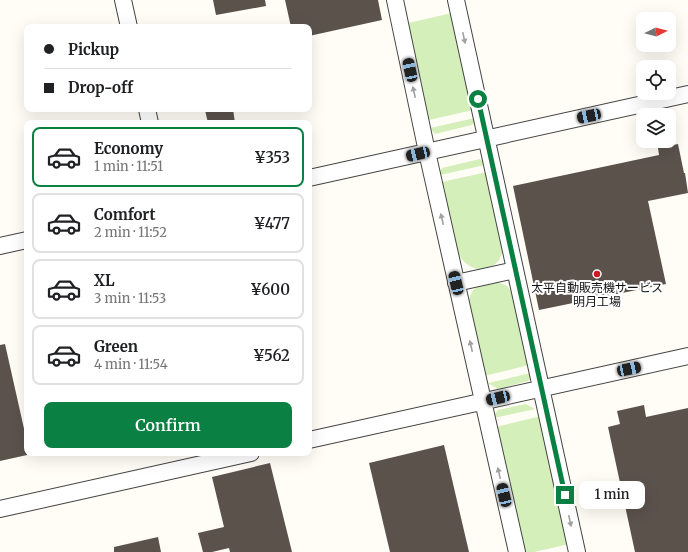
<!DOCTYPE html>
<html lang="en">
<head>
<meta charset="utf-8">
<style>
  :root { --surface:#fff; --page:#f2f2f2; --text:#202124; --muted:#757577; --line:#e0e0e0; --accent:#0b8043 }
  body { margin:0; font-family:Merriweather,"Noto Sans JP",serif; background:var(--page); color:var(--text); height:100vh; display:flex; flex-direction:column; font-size:15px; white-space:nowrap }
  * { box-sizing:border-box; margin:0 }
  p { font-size:13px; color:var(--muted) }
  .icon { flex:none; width:22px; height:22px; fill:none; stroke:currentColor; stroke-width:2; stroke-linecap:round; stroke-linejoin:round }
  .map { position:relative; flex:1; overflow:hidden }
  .sheet { position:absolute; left:24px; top:120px; width:288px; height:336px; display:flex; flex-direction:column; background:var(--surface); border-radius:8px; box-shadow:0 4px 16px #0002 }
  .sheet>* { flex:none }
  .guide { position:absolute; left:24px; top:24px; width:288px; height:88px; border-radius:8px; box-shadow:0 4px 16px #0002; display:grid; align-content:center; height:88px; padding:0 20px; background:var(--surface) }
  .needle { width:26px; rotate:84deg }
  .fabs { position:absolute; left:636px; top:12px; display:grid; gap:8px }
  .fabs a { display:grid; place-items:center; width:40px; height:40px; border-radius:8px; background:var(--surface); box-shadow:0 4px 16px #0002; font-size:20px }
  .end { position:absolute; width:18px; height:18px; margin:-9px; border:5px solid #0b8043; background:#fff; box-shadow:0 0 0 2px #fff }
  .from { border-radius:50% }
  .bubble { position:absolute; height:28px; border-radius:8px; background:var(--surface); box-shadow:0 4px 16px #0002; font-size:13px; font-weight:600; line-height:28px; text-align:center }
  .car { position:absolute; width:12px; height:24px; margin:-12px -6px; border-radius:5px; box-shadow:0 0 3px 1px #0007; background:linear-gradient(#222 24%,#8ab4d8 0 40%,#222 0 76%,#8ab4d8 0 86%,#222 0) }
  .guide b { display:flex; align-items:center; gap:14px; height:38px; font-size:15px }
  .guide b+b { border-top:1px solid var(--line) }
  .guide i { width:10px; height:10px; background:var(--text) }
  ul { padding:7px 0 0; list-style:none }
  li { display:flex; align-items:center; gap:12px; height:60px; margin:0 8px 6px; padding:0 12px; border:2px solid var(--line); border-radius:8px }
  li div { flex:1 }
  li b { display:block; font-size:15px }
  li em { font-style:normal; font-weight:600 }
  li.current { border-color:var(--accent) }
  li>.icon { width:36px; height:36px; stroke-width:1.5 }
  .action { display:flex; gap:8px; margin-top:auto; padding:8px 20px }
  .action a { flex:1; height:46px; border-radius:8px; background:var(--accent); color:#fff; font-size:16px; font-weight:600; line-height:46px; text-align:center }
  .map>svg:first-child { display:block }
  .green { fill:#d4efb9 }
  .building { fill:#5b524c }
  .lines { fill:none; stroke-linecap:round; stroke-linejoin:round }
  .minor-casing { stroke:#444; stroke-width:18 }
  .minor { stroke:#fff; stroke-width:16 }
  .oneway { fill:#a0a0a0 }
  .route { stroke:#0b8043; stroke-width:5 }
  .poi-dot { fill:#d01a20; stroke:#fff; stroke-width:1.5 }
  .labels { text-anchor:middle; stroke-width:4; stroke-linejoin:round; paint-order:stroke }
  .poi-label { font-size:12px; fill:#111; stroke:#fff }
</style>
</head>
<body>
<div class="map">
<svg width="688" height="552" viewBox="0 0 688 552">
  <rect width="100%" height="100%" fill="#fffdf5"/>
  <!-- green -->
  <path class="green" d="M452,13L473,110L429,120L408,23Z
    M475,118L474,123L472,125L435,134L430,128Z
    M480,159L485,162V165L440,175V171L442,168Z
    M487,172L503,249C499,274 471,276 459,255L442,182Z
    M495,281L507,286L513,294L529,365L484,376L468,304C472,286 478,284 495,281Z
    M531,373L530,379L528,381L498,389L488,383Z
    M526,404L535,409L494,418V415L498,410Z
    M541,416L570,544L534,552H525L496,427Z"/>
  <!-- building -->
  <path class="building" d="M213,0H265L266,6L216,15Z
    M285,0H378L382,20L309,36V27H291Z
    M213,109H233L235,123H208L205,110Z
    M678,144L684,173H685L688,193L648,201L666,284L539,310L513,186L659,155L658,148Z
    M5,344L27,442V455L0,461V345Z
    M644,405L646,417L688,408V552H635L608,427L620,424L617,411Z
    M444,445L469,552H390L369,463Z
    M270,463L292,552H230L229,548L212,552H203L198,533L224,527L212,477Z
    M158,537L161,552H114V547Z"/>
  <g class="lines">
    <!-- minor casing -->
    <g class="minor-casing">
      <path id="minor" d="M123,0L129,27
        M395,0L427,152L517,552
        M456,0L577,552
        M147,109L150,123
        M309,178L688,94
        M0,246L27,240
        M456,283L515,270
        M309,440L688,356
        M0,509L251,453"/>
    </g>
    <!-- minor -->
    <use href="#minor" class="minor"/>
  </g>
  <!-- one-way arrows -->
  <defs><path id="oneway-solid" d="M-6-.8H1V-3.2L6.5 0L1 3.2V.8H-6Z"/></defs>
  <g class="oneway">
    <use href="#oneway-solid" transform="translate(464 38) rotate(78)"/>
    <use href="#oneway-solid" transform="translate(414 92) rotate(-102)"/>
    <use href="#oneway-solid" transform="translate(442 219) rotate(-103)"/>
    <use href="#oneway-solid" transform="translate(471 346) rotate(-103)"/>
    <use href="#oneway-solid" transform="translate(499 473) rotate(-103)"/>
    <use href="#oneway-solid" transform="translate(570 521) rotate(78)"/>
  </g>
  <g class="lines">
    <!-- route -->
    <path class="route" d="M478,99L565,495"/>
  </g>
  <!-- markers -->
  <circle class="poi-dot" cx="597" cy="274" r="4"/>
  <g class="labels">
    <!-- poi labels -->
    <g class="poi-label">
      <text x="597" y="292">太平自動販売機サービス<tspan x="597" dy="14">明月工場</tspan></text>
    </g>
  </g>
</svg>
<div class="fabs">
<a><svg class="needle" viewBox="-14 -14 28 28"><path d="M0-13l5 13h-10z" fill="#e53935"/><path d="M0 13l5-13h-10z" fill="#757577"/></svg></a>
<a><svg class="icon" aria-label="locate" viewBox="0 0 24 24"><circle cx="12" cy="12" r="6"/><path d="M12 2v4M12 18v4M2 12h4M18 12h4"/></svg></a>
<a><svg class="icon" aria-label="layers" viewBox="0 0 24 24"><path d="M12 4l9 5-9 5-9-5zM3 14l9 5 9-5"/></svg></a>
</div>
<i class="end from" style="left:478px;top:99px"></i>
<i class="end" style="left:565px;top:495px"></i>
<div class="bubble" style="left:579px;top:481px;width:66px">1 min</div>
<i class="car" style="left:410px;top:70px;rotate:348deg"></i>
<i class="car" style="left:589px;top:116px;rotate:258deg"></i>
<i class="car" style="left:418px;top:154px;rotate:257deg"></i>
<i class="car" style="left:456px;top:283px;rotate:347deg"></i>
<i class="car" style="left:629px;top:369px;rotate:78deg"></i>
<i class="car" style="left:498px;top:398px;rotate:257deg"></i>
<i class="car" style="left:504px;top:495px;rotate:347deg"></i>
<div class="guide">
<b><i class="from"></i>Pickup</b>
<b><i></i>Drop-off</b>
</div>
<section class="sheet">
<ul>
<li class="current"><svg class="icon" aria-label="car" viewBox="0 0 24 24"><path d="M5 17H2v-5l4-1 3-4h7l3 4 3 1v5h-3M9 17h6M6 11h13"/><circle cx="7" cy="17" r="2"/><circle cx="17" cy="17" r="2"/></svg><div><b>Economy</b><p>1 min · 11:51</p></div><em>¥353</em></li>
<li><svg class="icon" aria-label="car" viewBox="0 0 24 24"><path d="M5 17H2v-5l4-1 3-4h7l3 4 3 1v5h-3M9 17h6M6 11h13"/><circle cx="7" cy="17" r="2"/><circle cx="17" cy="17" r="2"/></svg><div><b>Comfort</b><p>2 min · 11:52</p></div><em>¥477</em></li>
<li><svg class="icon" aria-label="car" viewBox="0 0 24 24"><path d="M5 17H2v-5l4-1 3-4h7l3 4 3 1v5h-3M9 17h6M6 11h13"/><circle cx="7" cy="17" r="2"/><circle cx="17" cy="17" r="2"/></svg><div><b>XL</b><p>3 min · 11:53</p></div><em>¥600</em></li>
<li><svg class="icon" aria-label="car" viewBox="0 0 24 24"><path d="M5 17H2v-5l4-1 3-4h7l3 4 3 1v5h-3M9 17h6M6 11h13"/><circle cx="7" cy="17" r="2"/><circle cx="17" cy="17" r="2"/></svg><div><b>Green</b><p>4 min · 11:54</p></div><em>¥562</em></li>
</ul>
<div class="action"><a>Confirm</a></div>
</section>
</div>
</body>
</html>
